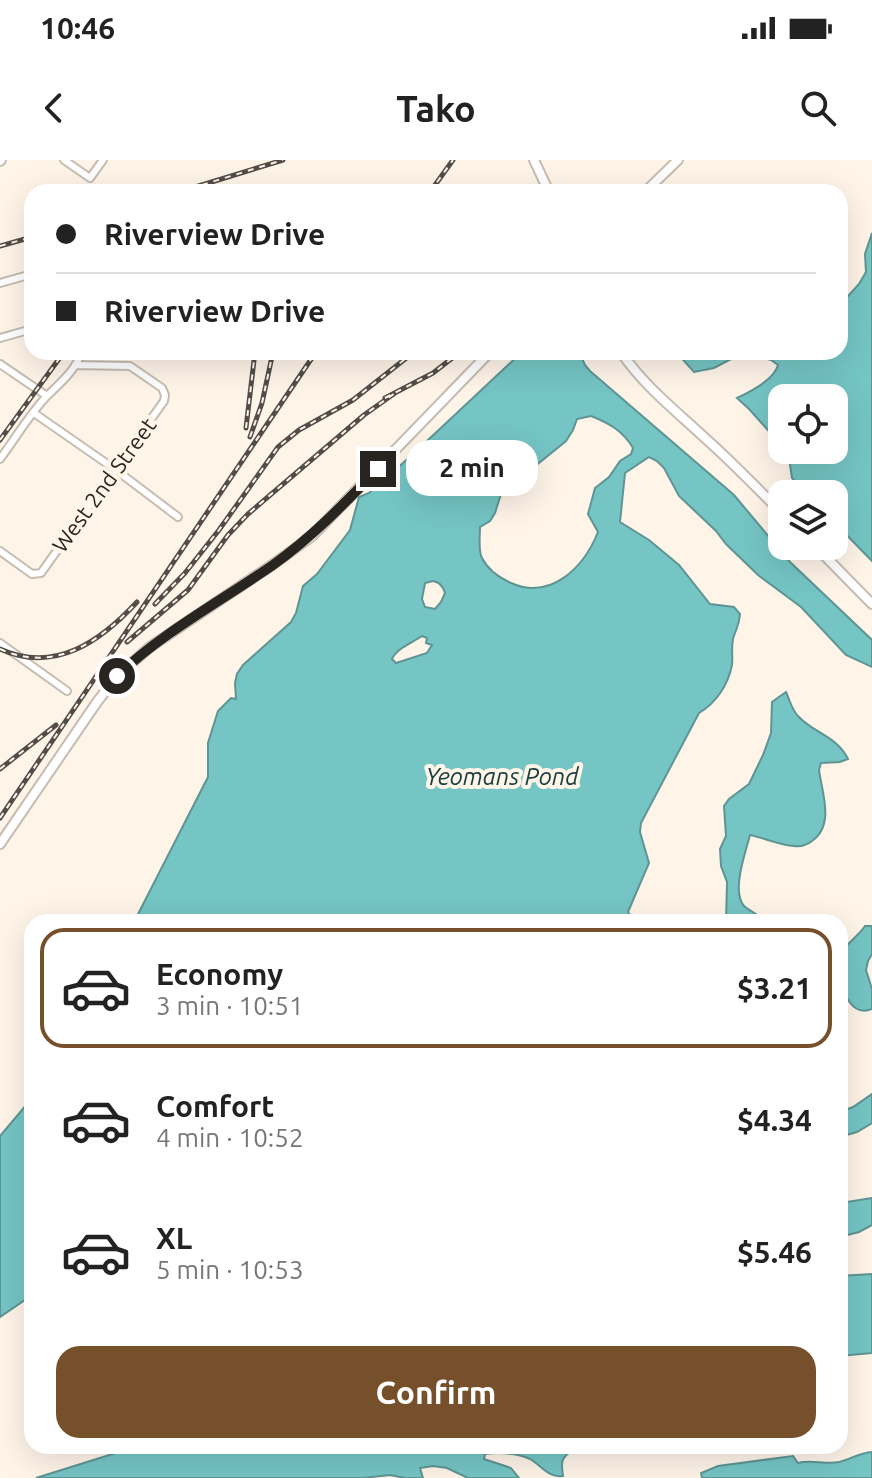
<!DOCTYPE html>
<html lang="en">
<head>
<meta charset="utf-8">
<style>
  :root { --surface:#fff; --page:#f6f6f6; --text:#222; --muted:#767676; --line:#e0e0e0; --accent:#75502b }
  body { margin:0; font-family:Ubuntu,sans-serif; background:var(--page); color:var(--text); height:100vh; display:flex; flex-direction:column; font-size:30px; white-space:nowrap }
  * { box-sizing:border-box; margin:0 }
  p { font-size:26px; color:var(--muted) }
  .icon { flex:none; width:44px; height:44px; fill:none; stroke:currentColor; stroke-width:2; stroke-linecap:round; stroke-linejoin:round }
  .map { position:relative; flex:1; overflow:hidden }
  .details { position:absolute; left:24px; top:754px; width:824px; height:540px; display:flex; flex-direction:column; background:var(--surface); border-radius:24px; box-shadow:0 8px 32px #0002 }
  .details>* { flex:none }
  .banner { position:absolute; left:24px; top:24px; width:824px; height:176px; border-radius:24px; box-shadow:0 8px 32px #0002; display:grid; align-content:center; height:176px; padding:0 32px; background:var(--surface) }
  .tools { position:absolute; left:768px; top:224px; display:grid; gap:16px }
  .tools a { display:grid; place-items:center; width:80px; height:80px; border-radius:16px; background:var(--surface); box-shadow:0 8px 32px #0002; font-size:40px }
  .end { position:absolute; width:36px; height:36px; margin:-18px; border:10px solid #282420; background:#fff; box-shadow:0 0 0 4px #fff }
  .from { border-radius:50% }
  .bubble { position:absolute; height:56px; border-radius:24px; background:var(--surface); box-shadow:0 8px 32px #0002; font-size:26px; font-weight:600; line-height:56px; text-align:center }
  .banner b { display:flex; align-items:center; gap:28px; height:76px; font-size:30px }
  .banner b+b { border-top:2px solid var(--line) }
  .banner i { width:20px; height:20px; background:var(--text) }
  ul { padding:14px 0 0; list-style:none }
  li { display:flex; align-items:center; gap:24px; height:120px; margin:0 16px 12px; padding:0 16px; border:4px solid transparent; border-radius:24px }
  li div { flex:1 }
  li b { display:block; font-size:30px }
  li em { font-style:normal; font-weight:600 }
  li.current { border-color:var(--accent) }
  li>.icon { width:72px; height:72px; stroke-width:1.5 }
  .cta { display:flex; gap:16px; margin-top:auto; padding:16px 32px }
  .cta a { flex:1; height:92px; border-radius:24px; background:var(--accent); color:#fff; font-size:32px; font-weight:600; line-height:92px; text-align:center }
  .status { display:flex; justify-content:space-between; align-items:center; height:56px; padding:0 40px; background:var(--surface); direction:ltr }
  .status svg { height:22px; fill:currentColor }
  header { display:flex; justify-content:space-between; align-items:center; height:104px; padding:0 32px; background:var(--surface); font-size:36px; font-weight:600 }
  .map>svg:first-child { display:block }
  .water { fill:#75c5c5; stroke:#5e9594; stroke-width:2; fill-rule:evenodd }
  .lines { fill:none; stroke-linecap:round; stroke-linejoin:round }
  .minor-casing { stroke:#c6bcb1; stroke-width:10 }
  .tertiary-casing { stroke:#c6bcb1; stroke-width:12 }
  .minor { stroke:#fff; stroke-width:6 }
  .tertiary { stroke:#fff; stroke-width:8 }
  .rail-casing { stroke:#524d48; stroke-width:5 }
  .rail { stroke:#fef4e8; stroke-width:2; stroke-dasharray:6; stroke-linecap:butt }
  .route { stroke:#282420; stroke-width:10 }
  .labels { text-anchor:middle; stroke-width:8; stroke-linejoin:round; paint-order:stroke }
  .street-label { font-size:22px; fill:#282420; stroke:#fef4e8 }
  .water-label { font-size:24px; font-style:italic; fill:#194040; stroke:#fef4e8 }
</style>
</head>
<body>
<div class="status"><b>10:46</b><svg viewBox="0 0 49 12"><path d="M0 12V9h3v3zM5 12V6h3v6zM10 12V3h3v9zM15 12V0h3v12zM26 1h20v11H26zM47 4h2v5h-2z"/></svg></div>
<header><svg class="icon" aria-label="back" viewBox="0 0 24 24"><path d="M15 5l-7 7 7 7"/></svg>Tako<svg class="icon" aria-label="search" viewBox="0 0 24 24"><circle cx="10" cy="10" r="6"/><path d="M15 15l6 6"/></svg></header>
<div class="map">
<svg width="872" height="1318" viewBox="0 0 872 1318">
  <rect width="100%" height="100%" fill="#fef4e8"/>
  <!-- water -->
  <path class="water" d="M872,73V401L834,362V334H807L792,318L789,298L785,290H834V238H782V286L749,249L737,238C750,232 774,220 778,205L771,200L764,198H733L714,208L694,212L676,192H840V145L859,124L866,112L865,94Z
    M522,192H579L585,205L590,211L734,335L790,402L872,480V507L846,495L801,447L758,415L726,384L716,371L679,336L664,308L657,301L649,297L625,313L620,362L649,380L679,405L710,444L734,447L740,454C739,467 736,468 733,479C731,488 733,497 732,505C728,525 716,543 699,553L641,663L640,672L649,703L628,752L635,762H134L208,617V583L218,551L231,538L236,539L235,523L237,514L243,505L291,462L296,453L303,426L317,414L350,370L359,337L369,333L412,295ZM591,256C609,263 623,271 633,288L631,294L620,301L609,317L595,328L588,354L598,372C584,407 551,441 511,423C500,418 488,410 482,398C478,391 480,376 480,367L490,361L495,353L501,334L566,281L573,270L577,259ZM433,421C440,422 443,426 445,433L441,442L435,449L425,447L422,439L425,423ZM422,476L427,478L426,483L432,485L427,493L396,503L392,499C397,488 412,483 422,476Z
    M786,532C790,541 792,550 798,556C813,573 837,576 848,599L840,602L821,603L819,610C822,633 835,665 812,681C807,685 801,687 794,686C780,685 764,678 750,675C746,691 731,731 744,746C748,750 758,754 765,762H726L727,722L721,706L720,689L726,676L724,646L729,639L749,624L763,595L771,573L772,542Z
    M865,766H872V794L868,801L866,810L872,829V849C847,860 836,816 840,797C843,785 858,777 865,766Z
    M872,934V963L857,972L840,977V952L853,947Z
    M32,938V1140L28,1138L0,1157V976Z
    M872,1038V1065L859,1072L840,1077V1043Z
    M872,1114V1193L840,1196V1116Z
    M138,1286H577C563,1298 560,1297 563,1316C548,1318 542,1306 530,1299C517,1293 499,1292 485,1294L484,1299L511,1308L519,1318H468L447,1308L433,1306L420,1308L423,1318H405L390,1315L363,1318H36Z
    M872,1292V1318H702L701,1313L718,1306L793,1296L798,1303C811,1299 826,1305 839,1302C850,1299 860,1293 872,1292Z"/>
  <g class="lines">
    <!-- minor casing -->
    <g class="minor-casing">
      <path id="minor" d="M64,0L90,18L103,0
        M0,123L32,114
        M0,178L32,169
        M0,204L47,236
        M34,253L116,310L178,357
        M0,299C15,279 29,255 46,237C60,223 75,211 82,192
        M0,391L32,414L41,413L164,241L165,235L162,228L130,206L75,205
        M0,483L67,531"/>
    </g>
    <!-- tertiary casing -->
    <g class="tertiary-casing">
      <path id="tertiary" d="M534,0L549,32
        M0,1L1,0
        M645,32L678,0
        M621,192C643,225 676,251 705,278C732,302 757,328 782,353
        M815,386L872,444
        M0,684L97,542L117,516L150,487L275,403L312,376L490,192"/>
    </g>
    <!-- minor -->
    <use href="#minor" class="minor"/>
    <!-- tertiary -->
    <use href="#tertiary" class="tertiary"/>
    <!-- rail casing -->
    <g class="rail-casing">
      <path id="rail" d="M179,32L283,0
        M430,32L453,0
        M0,86L32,77
        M385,238L433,213L460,192
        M246,268L255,192
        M250,277L262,243L273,192
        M0,280L64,192
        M155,444L185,413L219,370L278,287L299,270L353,240L414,192
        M127,482L188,430L228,375L248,354L364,255L395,233
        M0,489C55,514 101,481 137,442
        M0,609L56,565
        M0,658L316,192"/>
    </g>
    <!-- rail -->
    <use href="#rail" class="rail"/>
  </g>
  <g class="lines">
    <!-- route -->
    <path class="route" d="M117,516C163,472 221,441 273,405C312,377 344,344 378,309"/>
  </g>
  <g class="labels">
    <!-- street labels -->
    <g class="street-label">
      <text transform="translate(104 325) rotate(-54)" y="8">West 2nd Street</text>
    </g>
    <!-- water labels -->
    <g class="water-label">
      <text x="502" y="625">Yeomans Pond</text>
    </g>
  </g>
</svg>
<div class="tools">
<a><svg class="icon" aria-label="locate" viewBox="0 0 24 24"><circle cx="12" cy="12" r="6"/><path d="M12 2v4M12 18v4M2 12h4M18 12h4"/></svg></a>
<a><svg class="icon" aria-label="layers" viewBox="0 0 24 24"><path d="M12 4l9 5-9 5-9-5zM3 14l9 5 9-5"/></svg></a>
</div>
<i class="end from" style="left:117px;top:516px"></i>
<i class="end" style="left:378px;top:309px"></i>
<div class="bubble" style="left:406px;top:280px;width:132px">2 min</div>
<div class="banner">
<b><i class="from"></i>Riverview Drive</b>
<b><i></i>Riverview Drive</b>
</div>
<section class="details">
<ul>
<li class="current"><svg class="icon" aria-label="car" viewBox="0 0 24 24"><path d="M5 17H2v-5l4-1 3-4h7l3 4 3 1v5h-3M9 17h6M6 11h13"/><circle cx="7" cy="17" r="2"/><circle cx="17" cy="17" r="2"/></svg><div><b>Economy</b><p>3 min · 10:51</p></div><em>$3.21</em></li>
<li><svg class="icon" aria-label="car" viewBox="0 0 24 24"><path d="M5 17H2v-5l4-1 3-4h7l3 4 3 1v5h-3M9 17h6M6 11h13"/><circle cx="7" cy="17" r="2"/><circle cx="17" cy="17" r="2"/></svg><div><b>Comfort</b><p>4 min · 10:52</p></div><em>$4.34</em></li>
<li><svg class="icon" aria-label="car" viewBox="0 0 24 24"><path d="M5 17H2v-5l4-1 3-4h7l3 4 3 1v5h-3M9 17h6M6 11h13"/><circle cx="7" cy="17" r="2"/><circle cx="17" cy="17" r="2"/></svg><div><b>XL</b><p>5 min · 10:53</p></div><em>$5.46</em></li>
</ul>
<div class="cta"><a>Confirm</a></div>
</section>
</div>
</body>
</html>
